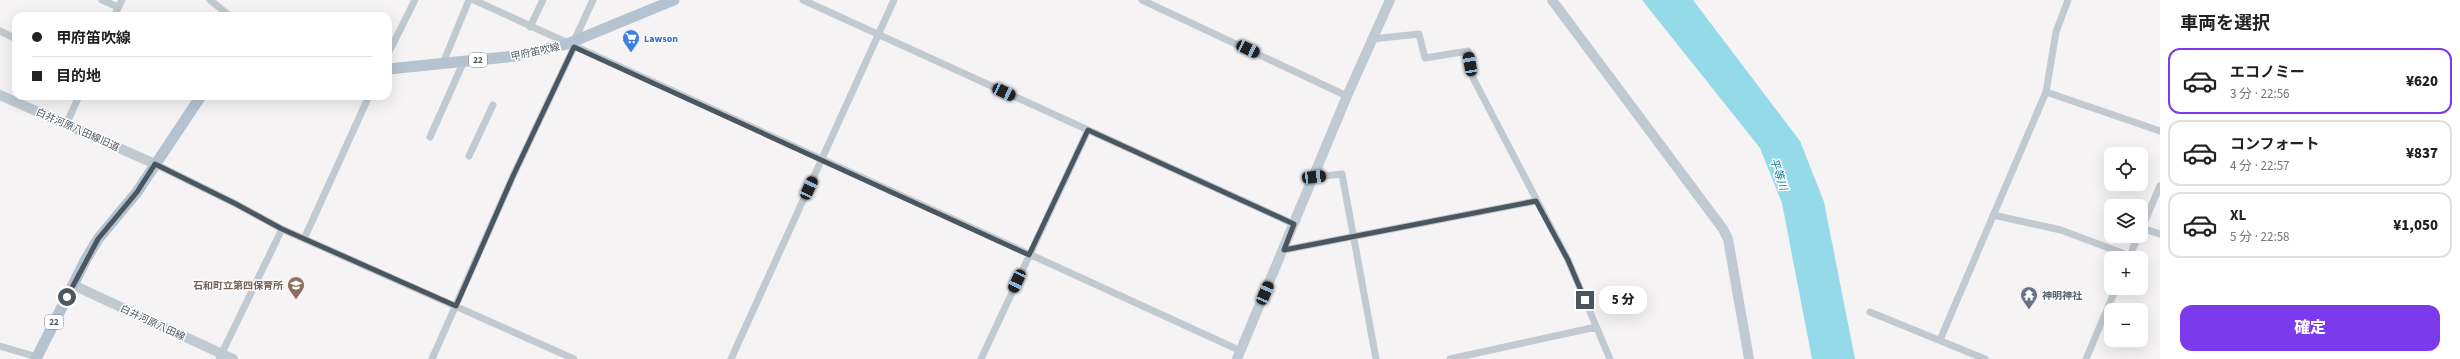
<!DOCTYPE html>
<html lang="ja">
<head>
<meta charset="utf-8">
<style>
  :root { --surface:#fff; --page:#f2f2f2; --text:#222; --muted:#767676; --line:#e0e0e0; --accent:#7c3aed }
  body { margin:0; font-family:"Source Sans 3","Noto Sans JP",sans-serif; background:var(--page); color:var(--text); height:100vh; display:flex; flex-direction:column; font-size:15px; white-space:nowrap }
  * { box-sizing:border-box; margin:0 }
  p { font-size:13px; color:var(--muted) }
  .icon { flex:none; width:22px; height:22px; fill:none; stroke:currentColor; stroke-width:2; stroke-linecap:round; stroke-linejoin:round }
  .map { position:relative; flex:1; overflow:hidden }
  .sheet { display:flex; flex-direction:column; background:var(--surface); width:300px }
  .sheet>* { flex:none }
  .hud { position:absolute; left:12px; top:12px; width:380px; height:88px; border-radius:12px; box-shadow:0 4px 16px #0002; display:grid; align-content:center; height:88px; padding:0 20px; background:var(--surface) }
  .tools { position:absolute; left:2104px; top:147px; display:grid; gap:8px }
  .tools a { display:grid; place-items:center; width:44px; height:44px; border-radius:8px; background:var(--surface); box-shadow:0 4px 16px #0002; font-size:20px }
  .end { position:absolute; width:18px; height:18px; margin:-9px; border:5px solid #4b5760; background:#fff; box-shadow:0 0 0 2px #fff }
  .from { border-radius:50% }
  .bubble { position:absolute; height:28px; border-radius:12px; background:var(--surface); box-shadow:0 4px 16px #0002; font-size:13px; font-weight:800; line-height:28px; text-align:center }
  .car { position:absolute; width:12px; height:24px; margin:-12px -6px; border-radius:5px; box-shadow:0 0 3px 1px #0007; background:linear-gradient(#222 24%,#8ab4d8 0 40%,#222 0 76%,#8ab4d8 0 86%,#222 0) }
  .hud b { display:flex; align-items:center; gap:14px; height:38px; font-size:15px }
  .hud b+b { border-top:1px solid var(--line) }
  .hud i { width:10px; height:10px; background:var(--text) }
  ul { padding:0; list-style:none }
  li { display:flex; align-items:center; gap:12px; height:66px; margin:0 8px 6px; padding:0 12px; border:2px solid var(--line); border-radius:12px }
  li div { flex:1 }
  li b { display:block; font-size:15px }
  li em { font-style:normal; font-weight:800 }
  li.on { border-color:var(--accent) }
  li>.icon { width:36px; height:36px; stroke-width:1.5 }
  h2 { padding:0 20px; font-size:18px; line-height:48px }
  .cta { display:flex; gap:8px; margin-top:auto; padding:8px 20px }
  .cta a { flex:1; height:46px; border-radius:12px; background:var(--accent); color:#fff; font-size:16px; font-weight:800; line-height:46px; text-align:center }
  main { display:flex; flex:1; min-height:0 }
  .map>svg:first-child { display:block }
  .water { fill:#95dae9 }
  .lines { fill:none; stroke-linecap:round; stroke-linejoin:round }
  .street { stroke:#c2cad1; stroke-width:7 }
  .secondary { stroke:#c0cad3; stroke-width:10 }
  .primary { stroke:#b4c3cf; stroke-width:11 }
  .route { stroke:#4b5760; stroke-width:5 }
  .labels { text-anchor:middle; stroke-width:3; stroke-linejoin:round; paint-order:stroke }
  .shield { fill:#fff; stroke:#818990; stroke-width:1 }
  .shield-label { font-size:9px; font-weight:bold; fill:#4b5760 }
  .shop-label { font-size:10px; font-weight:bold; fill:#366cbe; stroke:#fff; text-anchor:start }
  .street-label { font-size:10px; fill:#4b5760; stroke:#fff }
  .education-label { font-size:10px; font-weight:bold; fill:#785e54; stroke:#fff; text-anchor:end }
  .worship-label { font-size:10px; font-weight:bold; fill:#5b616d; stroke:#fff; text-anchor:start }
  .water-label { font-size:11px; font-style:italic; fill:#147c93; stroke:#fff }
</style>
</head>
<body>
<main>
<div class="map">
<svg width="2160" height="359" viewBox="0 0 2160 359">
  <rect width="100%" height="100%" fill="#f5f3f3"/>
  <!-- water -->
  <path class="water" d="M1642,0H1693L1800,141L1824,202L1855,359H1812L1782,203L1760,148Z"/>
  <g class="lines">
    <!-- street -->
    <path class="street" d="M102,0L118,7
      M210,0L230,16
      M474,0L1241,351
      M803,0L1294,224
      M1142,0L1347,96
      M114,16L122,0
      M530,27L543,0
      M0,31L16,39
      M1372,39L1419,34L1425,58L1468,51L1473,78L1568,260L1610,359
      M574,41L593,0
      M388,54L415,0
      M443,63L469,0
      M2046,92L2160,131
      M66,125L79,96
      M430,137L464,61
      M469,156L493,105
      M155,164L236,204L282,229L574,359
      M1315,177L1342,174L1376,359
      M1993,215L2061,230L2130,256
      M2141,228L2160,234
      M2141,230L2160,186
      M304,239L369,96
      M1284,250L1536,201
      M2129,258L2138,236
      M1870,312L1985,359
      M1940,340L2046,92L2056,32L2068,0
      M0,346L37,357
      M219,359L282,229
      M432,359L513,176L574,47
      M731,359L894,0
      M981,359L1088,130
      M1450,359L1596,327
      M2086,359L2116,288"/>
    <!-- secondary -->
    <path class="secondary" d="M1552,0L1723,229L1728,239L1749,359
      M0,95L155,164
      M73,285L233,359
      M1237,359L1347,96L1390,0"/>
    <!-- primary -->
    <path class="primary" d="M388,69L516,56L567,44L674,0
      M36,359L86,259L98,239L137,192L201,96"/>
  </g>
  <g class="lines">
    <!-- route -->
    <path class="route" d="M67,297L98,239L137,192L155,164L236,204L282,229L456,306L513,176L574,47L1029,255L1088,130L1294,224L1284,250L1536,201L1568,260L1585,300"/>
  </g>
  <!-- icons -->
  <defs>
    <g id="supermarket-pin" transform="scale(0.9)"><path d="M0 17L-7.5 6A9.5 9.5 0 1 1 7.5 6Z" fill="#3f7fe0" stroke="#fff"/><path d="M-6-5.5h2.5l.6 2H6L4.5 2H-2.5L-4.4-4H-6ZM-1.5 3.2a1.3 1.3 0 1 0 .1 0ZM3 3.2a1.3 1.3 0 1 0 .1 0Z" fill="#fff"/></g>
    <g id="school-pin" transform="scale(0.9)"><path d="M0 17L-7.5 6A9.5 9.5 0 1 1 7.5 6Z" fill="#8d6e63" stroke="#fff"/><path d="M0-5L7-2L0 1L-7-2ZM-4 1L0 2.5L4 1V4Q0 6-4 4Z" fill="#fff"/></g>
    <g id="temple-pin" transform="scale(0.9)"><path d="M0 17L-7.5 6A9.5 9.5 0 1 1 7.5 6Z" fill="#6b7280" stroke="#fff"/><path d="M0-6L5-2H3V0L6.5 2.5H4V6H1.5V3h-3V6H-4V2.5H-6.5L-3 0V-2H-5Z" fill="#fff"/></g>
  </defs>
  <g fill-rule="evenodd">
    <use href="#supermarket-pin" x="631" y="38"/>
    <use href="#school-pin" x="296" y="285"/>
    <use href="#temple-pin" x="2029" y="295"/>
  </g>
  <g class="labels">
    <!-- shield labels -->
    <g class="shield">
      <rect x="469" y="53" width="18" height="14" rx="3"/>
      <rect x="45" y="315" width="18" height="14" rx="3"/>
    </g>
    <g class="shield-label">
      <text x="478" y="63">22</text>
      <text x="54" y="325">22</text>
    </g>
    <!-- shop labels -->
    <g class="shop-label">
      <text x="644" y="42">Lawson</text>
    </g>
    <!-- street labels -->
    <g class="street-label">
      <text transform="translate(535 51) rotate(-12)" y="4">甲府笛吹線</text>
      <text transform="translate(78 129) rotate(24)" y="4">白井河原八田線旧道</text>
      <text transform="translate(153 322) rotate(25)" y="4">白井河原八田線</text>
    </g>
    <!-- education labels -->
    <g class="education-label">
      <text x="283" y="289">石和町立第四保育所</text>
    </g>
    <!-- worship labels -->
    <g class="worship-label">
      <text x="2042" y="299">神明神社</text>
    </g>
    <!-- water labels -->
    <g class="water-label">
      <text transform="translate(1779 174) rotate(72)" y="4">平等川</text>
    </g>
  </g>
</svg>
<div class="tools">
<a><svg class="icon" aria-label="locate" viewBox="0 0 24 24"><circle cx="12" cy="12" r="6"/><path d="M12 2v4M12 18v4M2 12h4M18 12h4"/></svg></a>
<a><svg class="icon" aria-label="layers" viewBox="0 0 24 24"><path d="M12 4l9 5-9 5-9-5zM3 14l9 5 9-5"/></svg></a>
<a>+</a>
<a>−</a>
</div>
<i class="end from" style="left:67px;top:297px"></i>
<i class="end" style="left:1585px;top:300px"></i>
<div class="bubble" style="left:1599px;top:286px;width:48px">5 分</div>
<i class="car" style="left:1248px;top:49px;rotate:115deg"></i>
<i class="car" style="left:1470px;top:64px;rotate:350deg"></i>
<i class="car" style="left:1004px;top:92px;rotate:115deg"></i>
<i class="car" style="left:1314px;top:177px;rotate:84deg"></i>
<i class="car" style="left:809px;top:188px;rotate:25deg"></i>
<i class="car" style="left:1017px;top:281px;rotate:205deg"></i>
<i class="car" style="left:1265px;top:293px;rotate:23deg"></i>
<div class="hud">
<b><i class="from"></i>甲府笛吹線</b>
<b><i></i>目的地</b>
</div>
</div>
<section class="sheet">
<h2>車両を選択</h2>
<ul>
<li class="on"><svg class="icon" aria-label="car" viewBox="0 0 24 24"><path d="M5 17H2v-5l4-1 3-4h7l3 4 3 1v5h-3M9 17h6M6 11h13"/><circle cx="7" cy="17" r="2"/><circle cx="17" cy="17" r="2"/></svg><div><b>エコノミー</b><p>3 分 · 22:56</p></div><em>¥620</em></li>
<li><svg class="icon" aria-label="car" viewBox="0 0 24 24"><path d="M5 17H2v-5l4-1 3-4h7l3 4 3 1v5h-3M9 17h6M6 11h13"/><circle cx="7" cy="17" r="2"/><circle cx="17" cy="17" r="2"/></svg><div><b>コンフォート</b><p>4 分 · 22:57</p></div><em>¥837</em></li>
<li><svg class="icon" aria-label="car" viewBox="0 0 24 24"><path d="M5 17H2v-5l4-1 3-4h7l3 4 3 1v5h-3M9 17h6M6 11h13"/><circle cx="7" cy="17" r="2"/><circle cx="17" cy="17" r="2"/></svg><div><b>XL</b><p>5 分 · 22:58</p></div><em>¥1,050</em></li>
</ul>
<div class="cta"><a>確定</a></div>
</section>
</main>
</body>
</html>
